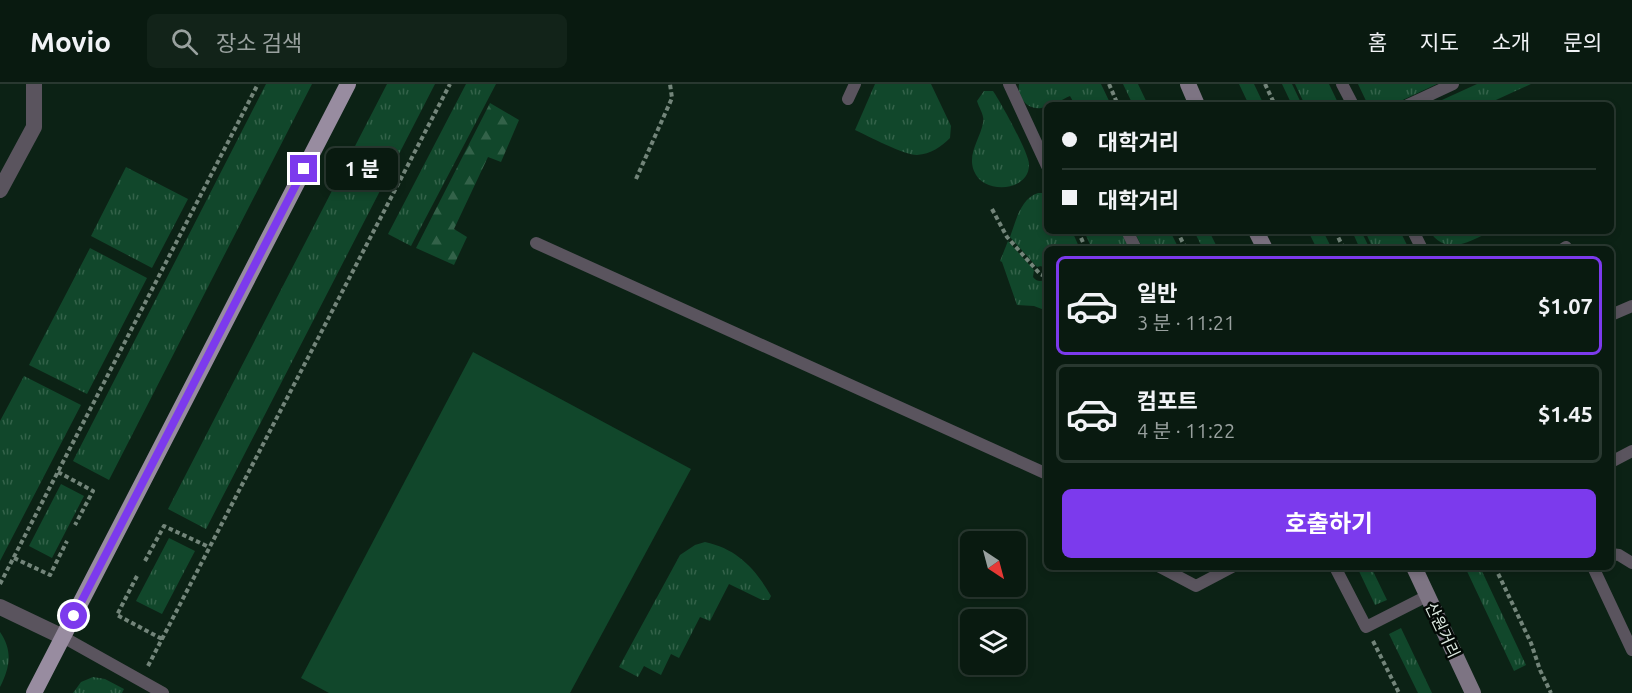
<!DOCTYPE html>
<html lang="ko">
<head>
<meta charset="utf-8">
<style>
  :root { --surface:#091a10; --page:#122319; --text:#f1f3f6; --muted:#99a19f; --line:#293830; --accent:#7c3aed }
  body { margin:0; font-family:Ubuntu,"Noto Sans KR",sans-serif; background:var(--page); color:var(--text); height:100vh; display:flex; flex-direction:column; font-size:22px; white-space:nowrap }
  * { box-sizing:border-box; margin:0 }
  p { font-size:20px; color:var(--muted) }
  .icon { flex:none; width:33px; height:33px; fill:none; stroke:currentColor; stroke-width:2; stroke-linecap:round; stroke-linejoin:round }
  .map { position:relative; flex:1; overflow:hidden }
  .sheet { position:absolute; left:1044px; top:162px; width:570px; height:324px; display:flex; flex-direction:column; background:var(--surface); border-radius:9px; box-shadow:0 3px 9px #0003,0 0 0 2px var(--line) }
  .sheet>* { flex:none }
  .hud { position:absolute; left:1044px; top:18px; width:570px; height:132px; border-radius:9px; box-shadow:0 3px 9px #0003,0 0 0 2px var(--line); display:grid; align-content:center; height:132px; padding:0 18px; background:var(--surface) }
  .needle { width:39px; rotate:144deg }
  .fabs { position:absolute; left:960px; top:447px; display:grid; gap:12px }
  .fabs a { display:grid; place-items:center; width:66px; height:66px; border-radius:9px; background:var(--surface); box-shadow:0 3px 9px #0003,0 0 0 2px var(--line); font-size:30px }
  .end { position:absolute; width:27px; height:27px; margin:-14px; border:8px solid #7c3aed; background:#fff; box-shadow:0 0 0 3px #fff }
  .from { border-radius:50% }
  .bubble { position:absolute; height:42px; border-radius:9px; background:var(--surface); box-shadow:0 3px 9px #0003,0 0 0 2px var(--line); font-size:20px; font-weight:700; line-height:42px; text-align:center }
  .hud b { display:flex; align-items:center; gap:21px; height:57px; font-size:22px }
  .hud b+b { border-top:2px solid var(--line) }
  .hud i { width:15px; height:15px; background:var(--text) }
  ul { padding:10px 0 0; list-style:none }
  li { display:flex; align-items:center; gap:18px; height:99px; margin:0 12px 9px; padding:0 6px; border:3px solid var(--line); border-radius:9px }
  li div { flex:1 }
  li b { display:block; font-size:22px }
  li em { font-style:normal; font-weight:700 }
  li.current { border-color:var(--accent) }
  li>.icon { width:54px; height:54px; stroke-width:1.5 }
  .cta { display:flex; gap:12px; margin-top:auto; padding:12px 18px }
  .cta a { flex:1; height:69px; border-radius:9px; background:var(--accent); color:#fff; font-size:24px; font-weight:700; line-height:69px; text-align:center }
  header { display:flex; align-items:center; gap:36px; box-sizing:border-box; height:84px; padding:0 30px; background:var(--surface); border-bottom:2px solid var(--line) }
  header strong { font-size:28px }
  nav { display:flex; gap:33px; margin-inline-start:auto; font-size:21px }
  .search { width:420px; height:54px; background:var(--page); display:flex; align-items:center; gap:15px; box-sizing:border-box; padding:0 21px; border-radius:9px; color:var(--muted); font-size:22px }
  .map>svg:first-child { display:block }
  .grass { fill:url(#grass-tufts) }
  .forest { fill:url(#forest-firs) }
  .pitch { fill:#11472b }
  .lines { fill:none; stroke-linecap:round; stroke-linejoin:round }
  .path { stroke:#73857a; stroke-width:4; stroke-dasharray:4.5 3; stroke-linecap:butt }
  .service { stroke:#5a545e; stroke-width:12 }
  .minor { stroke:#5a545e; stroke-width:16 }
  .secondary { stroke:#7d7483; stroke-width:16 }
  .primary { stroke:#988ca0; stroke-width:16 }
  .route { stroke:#7c3aed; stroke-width:8 }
  .labels { text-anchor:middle; stroke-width:5; stroke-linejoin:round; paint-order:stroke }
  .street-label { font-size:16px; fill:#ddeae1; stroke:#030905 }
</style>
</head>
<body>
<header>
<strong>Movio</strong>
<div class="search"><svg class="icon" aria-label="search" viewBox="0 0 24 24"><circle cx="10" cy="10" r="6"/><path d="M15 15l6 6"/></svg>장소 검색</div>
<nav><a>홈</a><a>지도</a><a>소개</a><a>문의</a></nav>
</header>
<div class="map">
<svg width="1632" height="609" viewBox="0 0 1632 609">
  <defs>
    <pattern id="grass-tufts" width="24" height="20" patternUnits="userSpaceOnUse" patternTransform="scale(1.5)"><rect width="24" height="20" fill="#11472b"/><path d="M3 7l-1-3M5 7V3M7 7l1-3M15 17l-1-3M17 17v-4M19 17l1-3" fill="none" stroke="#336249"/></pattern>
    <pattern id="forest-firs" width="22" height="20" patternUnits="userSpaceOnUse" patternTransform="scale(1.5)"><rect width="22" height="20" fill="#11472b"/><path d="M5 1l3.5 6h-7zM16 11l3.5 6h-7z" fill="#336249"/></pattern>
  </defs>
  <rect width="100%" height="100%" fill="#0c2215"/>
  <!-- grass -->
  <path class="grass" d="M266,0H312L109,396L73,377Z
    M387,0H435L206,445L168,425Z
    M466,0H496L411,162L388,150Z
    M875,0H931L951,42L950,54C941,63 931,70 917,71C904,71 868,52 855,46Z
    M1019,0H1101L1111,21H1075L1070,12C1061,16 1050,23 1041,24C1027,26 1017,13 1019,0Z
    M1123,0H1138L1148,21H1133Z
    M1239,0H1254L1264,21H1249Z
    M1282,0H1292L1302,21H1292Z
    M1295,0H1329L1339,21H1305Z
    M1358,0H1437L1392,21H1368Z
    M1477,0H1531L1485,21H1431Z
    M984,7H993L995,10C1002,21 1030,71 1029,81C1029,108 983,111 974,87C967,70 980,55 983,39C985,32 979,24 977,17Z
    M126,83L188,115L152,184L91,152Z
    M1038,109H1047V147H1072L1080,165H1047V187L1041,182L1037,183L1010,153C1016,137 1020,115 1038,109Z
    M1084,147H1121L1129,165H1092Z
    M1134,147H1170L1179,165H1143Z
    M1194,147H1209L1218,165H1203Z
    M1308,147H1323L1332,165H1317Z
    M1352,147H1361L1370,165H1360Z
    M1365,147H1400L1409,165H1373Z
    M1429,147H1492C1470,157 1447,173 1429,147Z
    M1008,157L1034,186L1033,193C1038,199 1042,197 1047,195V227L1034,222L1017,221L1002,178L1000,177Z
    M90,164L147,194L87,310L29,281Z
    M24,292L81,321L0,477V337Z
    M61,400L84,412L52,474L29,462Z
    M169,454L195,467L162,530L136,517Z
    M705,458C737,465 755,484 771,512L769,516H762L729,500L710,537L700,533L679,574L671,570L661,591L644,582L638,593L619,583L680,471L695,461Z
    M1357,483H1371L1387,516L1375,521Z
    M1465,483H1480L1526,581L1514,587Z
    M1401,544L1432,609H1418L1389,550Z
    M0,548C13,567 10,583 0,603Z
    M93,593L105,595L124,605L122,609H73L81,598Z"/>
  <!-- forest -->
  <path class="forest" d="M490,19L519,36L501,78L488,73L454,145L467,153L454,181L416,164Z"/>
  <!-- pitch -->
  <path class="pitch" d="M473,268L691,385L570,609H329L301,594Z"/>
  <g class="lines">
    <!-- path -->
    <path class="path" d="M1109,0L1118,21
      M1265,0L1275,21
      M636,95L672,14L670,0
      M992,125L1007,153L1040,190L1047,193
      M1078,147L1086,165
      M1177,147L1186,165
      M1335,147L1344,165
      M58,388L93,407L75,441
      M14,474L50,491L67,457
      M145,477L164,442L209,463
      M1495,483L1531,559L1540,586L1551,609
      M137,492L117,531L162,555
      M0,500L258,0
      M1373,557L1399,609
      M148,582L450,0"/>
    <!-- service -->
    <path class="service" d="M1009,0L1047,82
      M1342,0L1353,21
      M848,15L855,0
      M1408,21L1453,0
      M1127,147L1136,165
      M1413,147L1422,165
      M536,159L1047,390
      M1563,165L1566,163L1567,165
      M1611,231L1632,222
      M1611,378L1632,367
      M1611,470L1619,471L1632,479
      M1160,483L1196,502L1232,483
      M1335,483L1366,543L1427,512
      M1593,483L1632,566
      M63,553L163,609"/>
    <!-- minor -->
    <path class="minor" d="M0,106L34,43V0
      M0,523L63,553"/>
    <!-- secondary -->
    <path class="secondary" d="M1188,0L1197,21
      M1256,147L1265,165
      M1414,483L1473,609"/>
    <!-- primary -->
    <path class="primary" d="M34,609L348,0"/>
  </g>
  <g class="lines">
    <!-- route -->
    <path class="route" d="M74,532L304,85"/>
  </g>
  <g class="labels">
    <!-- street labels -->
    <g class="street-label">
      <text transform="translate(1443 546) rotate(65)" y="6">산원거리</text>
    </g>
  </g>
</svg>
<div class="fabs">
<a><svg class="needle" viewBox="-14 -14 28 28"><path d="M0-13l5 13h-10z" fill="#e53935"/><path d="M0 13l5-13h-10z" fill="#99a19f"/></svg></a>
<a><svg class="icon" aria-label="layers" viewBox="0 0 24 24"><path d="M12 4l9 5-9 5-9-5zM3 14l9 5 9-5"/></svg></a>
</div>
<i class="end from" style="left:74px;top:532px"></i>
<i class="end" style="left:304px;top:85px"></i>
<div class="bubble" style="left:326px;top:64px;width:72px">1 분</div>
<div class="hud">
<b><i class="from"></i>대학거리</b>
<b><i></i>대학거리</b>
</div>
<section class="sheet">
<ul>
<li class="current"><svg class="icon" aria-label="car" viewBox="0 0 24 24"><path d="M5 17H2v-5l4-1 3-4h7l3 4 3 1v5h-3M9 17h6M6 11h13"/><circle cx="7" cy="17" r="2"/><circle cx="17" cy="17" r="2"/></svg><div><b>일반</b><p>3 분 · 11:21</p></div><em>$1.07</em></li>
<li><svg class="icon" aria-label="car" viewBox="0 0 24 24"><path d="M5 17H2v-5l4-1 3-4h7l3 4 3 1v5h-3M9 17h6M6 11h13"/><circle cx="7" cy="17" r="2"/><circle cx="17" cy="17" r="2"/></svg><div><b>컴포트</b><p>4 분 · 11:22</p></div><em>$1.45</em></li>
</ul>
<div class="cta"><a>호출하기</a></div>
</section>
</div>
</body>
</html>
